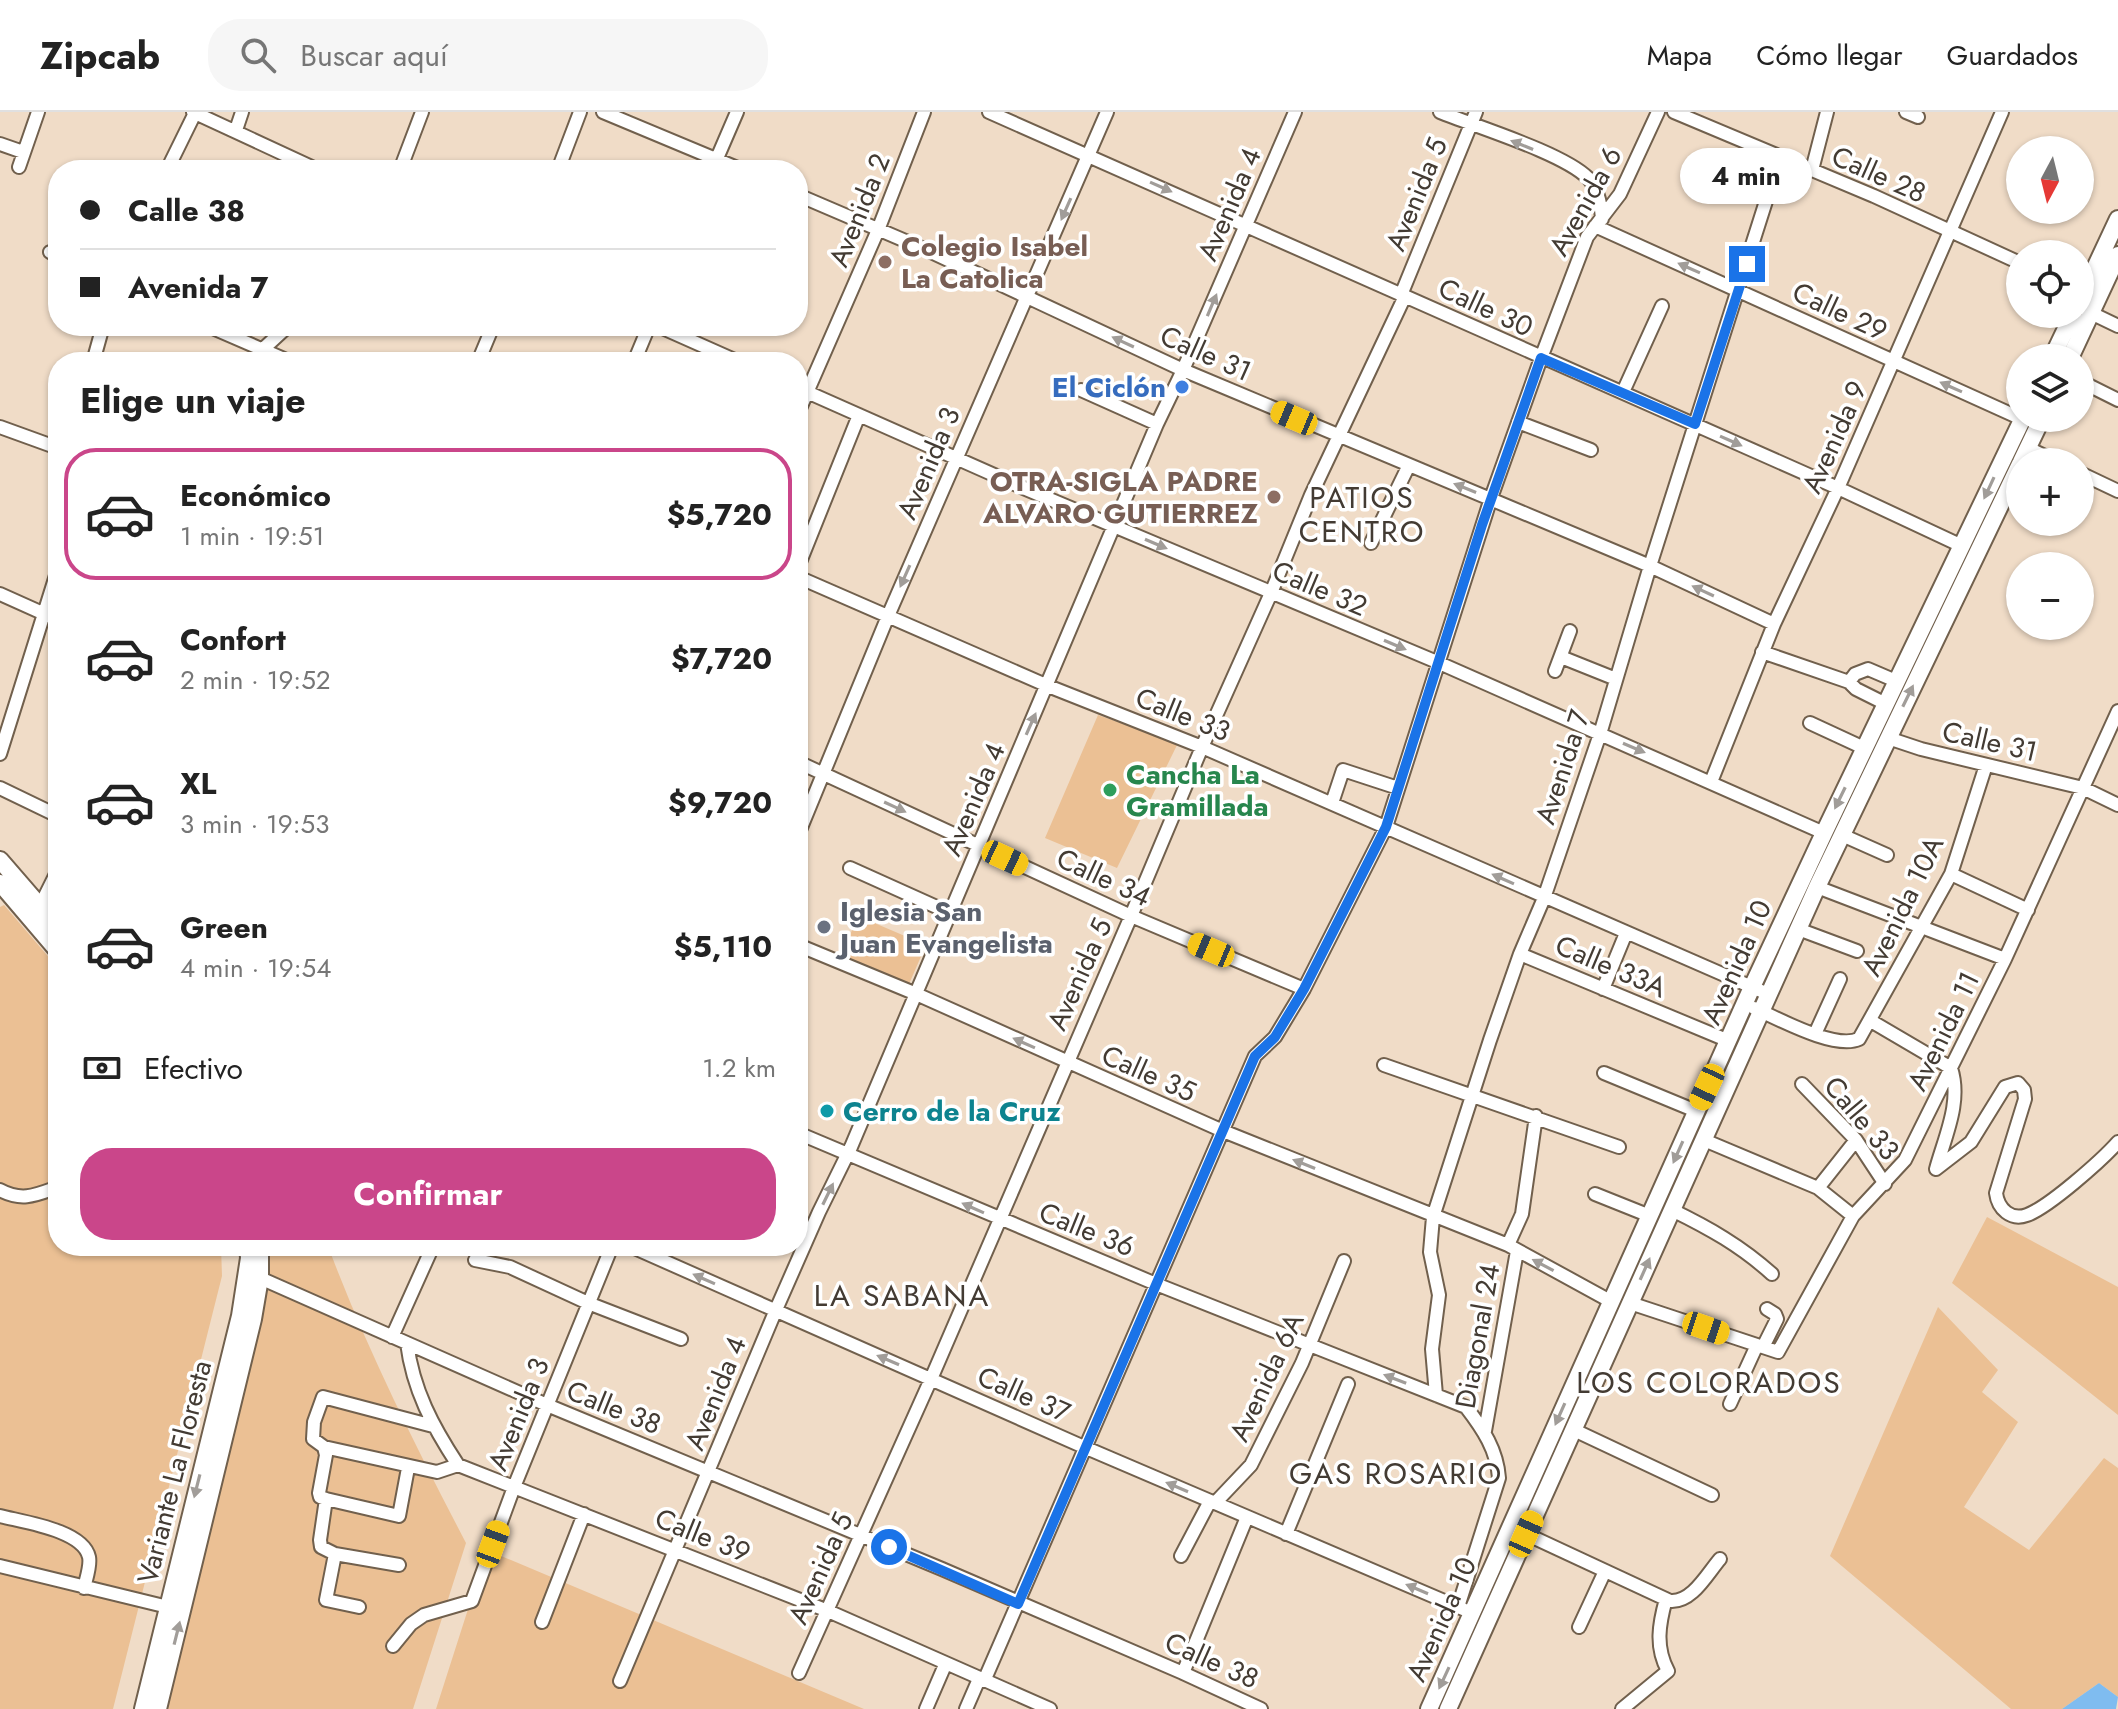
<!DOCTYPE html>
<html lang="es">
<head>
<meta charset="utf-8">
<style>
  :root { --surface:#fff; --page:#f6f6f6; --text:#222; --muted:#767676; --line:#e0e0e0; --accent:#ca468a }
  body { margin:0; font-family:Jost,sans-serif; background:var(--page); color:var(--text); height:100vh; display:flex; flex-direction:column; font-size:30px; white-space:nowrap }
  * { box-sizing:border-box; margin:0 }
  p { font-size:26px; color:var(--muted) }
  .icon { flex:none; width:44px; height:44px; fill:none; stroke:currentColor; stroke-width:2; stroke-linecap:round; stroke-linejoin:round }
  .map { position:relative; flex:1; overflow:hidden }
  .side { position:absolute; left:48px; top:240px; width:760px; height:904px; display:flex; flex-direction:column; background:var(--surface); border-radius:32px; box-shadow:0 2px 6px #0004 }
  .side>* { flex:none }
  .top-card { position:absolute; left:48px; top:48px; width:760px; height:176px; border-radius:32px; box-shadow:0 2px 6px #0004; display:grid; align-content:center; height:176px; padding:0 32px; background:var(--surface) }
  .needle { width:52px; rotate:187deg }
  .tools { position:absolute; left:2006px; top:24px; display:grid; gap:16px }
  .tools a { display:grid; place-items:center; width:88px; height:88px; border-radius:50%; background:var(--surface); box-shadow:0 2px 6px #0004; font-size:40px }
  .end { position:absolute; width:36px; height:36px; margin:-18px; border:10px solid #1a73e8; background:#fff; box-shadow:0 0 0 4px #fff }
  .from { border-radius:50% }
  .bubble { position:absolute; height:56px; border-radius:28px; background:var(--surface); box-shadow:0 2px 6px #0004; font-size:26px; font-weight:700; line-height:56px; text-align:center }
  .car { position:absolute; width:24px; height:48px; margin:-24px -12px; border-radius:10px; box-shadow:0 0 6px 2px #0007; background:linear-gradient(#f5c518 24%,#345 0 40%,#f5c518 0 76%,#345 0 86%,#f5c518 0) }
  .top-card b { display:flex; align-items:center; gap:28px; height:76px; font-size:30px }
  .top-card b+b { border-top:2px solid var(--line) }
  .top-card i { width:20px; height:20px; background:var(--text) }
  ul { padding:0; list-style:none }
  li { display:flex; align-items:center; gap:24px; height:132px; margin:0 16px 12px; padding:0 16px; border:4px solid transparent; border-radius:32px }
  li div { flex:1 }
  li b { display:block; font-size:30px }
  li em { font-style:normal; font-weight:700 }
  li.on { border-color:var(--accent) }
  li>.icon { width:72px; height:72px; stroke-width:1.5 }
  h2 { padding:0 32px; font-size:36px; line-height:96px }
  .pay { display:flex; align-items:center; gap:20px; height:88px; padding:0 32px; font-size:30px }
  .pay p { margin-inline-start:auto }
  .primary-button { display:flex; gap:16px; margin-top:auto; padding:16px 32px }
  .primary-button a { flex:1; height:92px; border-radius:32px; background:var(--accent); color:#fff; font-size:32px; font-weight:700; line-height:92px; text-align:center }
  header { display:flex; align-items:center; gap:48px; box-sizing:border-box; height:112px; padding:0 40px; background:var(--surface); border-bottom:2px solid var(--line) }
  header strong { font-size:38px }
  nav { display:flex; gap:44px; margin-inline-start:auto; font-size:28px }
  .search { width:560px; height:72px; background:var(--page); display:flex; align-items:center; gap:20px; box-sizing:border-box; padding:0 28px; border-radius:32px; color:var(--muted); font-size:30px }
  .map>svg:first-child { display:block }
  .green { fill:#ebc094 }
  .water { fill:#7fbcf0 }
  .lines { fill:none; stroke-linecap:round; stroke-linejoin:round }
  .minor-casing { stroke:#71604d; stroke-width:16 }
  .major-casing { stroke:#71604d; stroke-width:20 }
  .minor { stroke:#fff; stroke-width:12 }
  .major { stroke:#fff; stroke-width:16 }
  .oneway { fill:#a19d99 }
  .route { stroke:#1a73e8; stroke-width:10 }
  .education-dot { fill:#8d6e63; stroke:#fff; stroke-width:3 }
  .shop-dot { fill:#3f7fe0; stroke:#fff; stroke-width:3 }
  .leisure-dot { fill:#2e9e5b; stroke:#fff; stroke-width:3 }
  .worship-dot { fill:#6b7280; stroke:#fff; stroke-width:3 }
  .culture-dot { fill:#0f9aa8; stroke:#fff; stroke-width:3 }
  .labels { text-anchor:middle; stroke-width:7; stroke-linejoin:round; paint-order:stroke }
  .street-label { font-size:28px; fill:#433b33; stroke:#fff }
  .education-label { font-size:28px; font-weight:bold; fill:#785e54; stroke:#fff; text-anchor:start }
  .shop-label { font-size:28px; font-weight:bold; fill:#366cbe; stroke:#fff; text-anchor:end }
  .leisure-label { font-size:28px; font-weight:bold; fill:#27864d; stroke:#fff; text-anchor:start }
  .worship-label { font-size:28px; font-weight:bold; fill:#5b616d; stroke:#fff; text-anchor:start }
  .culture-label { font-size:28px; font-weight:bold; fill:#0d838f; stroke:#fff; text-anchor:start }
  .neighbourhood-label { font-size:30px; letter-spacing:2px; fill:#433b33; stroke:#fff }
</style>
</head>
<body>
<header>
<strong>Zipcab</strong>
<div class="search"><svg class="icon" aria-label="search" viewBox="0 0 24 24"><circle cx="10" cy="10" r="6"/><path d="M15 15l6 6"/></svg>Buscar aquí</div>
<nav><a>Mapa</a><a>Cómo llegar</a><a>Guardados</a></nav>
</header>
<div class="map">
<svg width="2118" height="1597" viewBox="0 0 2118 1597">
  <rect width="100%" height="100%" fill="#f0dcc7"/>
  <!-- green -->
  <path class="green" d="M1098,603L1178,631L1117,756L1045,726Z
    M4,793L58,856V1134H221L222,1164L113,1597H0V795Z
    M858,804L926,833L909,872L841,844Z
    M1987,1105L2118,1175V1303L1952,1171Z
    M262,1134H328C366,1236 416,1335 466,1431L413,1597H162Z
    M1938,1195L1998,1258L1982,1280L2018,1310L1964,1395L2029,1438L2104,1346L2118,1356V1585L2099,1571L2062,1597H2011L1830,1444Z
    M487,1438L864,1597H436Z"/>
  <!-- water -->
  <path class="water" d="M2099,1571L2118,1585L2116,1597H2062Z"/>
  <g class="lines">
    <!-- minor casing -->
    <g class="minor-casing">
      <path id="minor" d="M193,0L318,58
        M603,0L742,58
        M989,0L1838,376L1962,434
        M1440,0C1477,15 1563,41 1588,66C1598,76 1601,93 1602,107
        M1674,0L1874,84L2020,151
        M1906,0L1918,5
        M236,18L242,0
        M0,32L23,40
        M19,55L38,0
        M167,58L195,1
        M400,58L422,0
        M558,58L580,0
        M712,58L737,0
        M1812,58L1827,0
        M798,83L929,139L1183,258L1650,454L1774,512
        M1595,114L2022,307
        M50,140L58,145
        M1401,183L1476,0
        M2091,201L2118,214
        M208,214L291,250
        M658,214L739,250
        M93,250L103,214
        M255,250L262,238L288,214
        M478,250L493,214
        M634,250L649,214
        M2080,269L2118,288
        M798,276L1028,378L1437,550L1824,721
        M1081,278L1157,312
        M1623,280L1662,194
        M798,301L878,118L924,0
        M1518,310L1591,338
        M0,315L58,336
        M2028,336L2057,350
        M2080,361L2118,379
        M1371,431L1409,353
        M798,455L859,303
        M798,465L1048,574L1202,635L1768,882
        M0,482L58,508
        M1762,540L1849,570L1856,577L1886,592
        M1561,545L1616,567
        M1555,559L1570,519
        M1849,570L1855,562L1868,557L1896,569
        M1810,611L1864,636
        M1888,626L1921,637L2083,676L2118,693
        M0,642L58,457
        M798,650L1131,804L1304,877
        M1711,670L1774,512L1838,376L2002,0
        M0,676L58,704
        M1332,691L1343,658L1398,676
        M798,723L888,504L1107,0
        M1842,723L1887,743
        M850,756L950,801
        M1951,762L2028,798
        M1817,775L2005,847
        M40,794L58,758
        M1798,817L1857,839
        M798,833L914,881L1223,1019L1508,1133L1612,1190
        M1520,842L1729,929
        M1603,877L1626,821
        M1754,896C1779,907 1835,938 1859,927L1951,762L1986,653
        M1871,909L1951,956C1962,990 1945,1024 1936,1057
        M1815,922L1840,867
        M1384,953L1619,1035
        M1604,961L1696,999
        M1802,972L1856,1028L1885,1072
        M798,1021L1156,1172L1466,1295C1483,1317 1497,1338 1499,1366L1458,1495
        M1704,1028L1818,1076L1853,1104
        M1936,1057L1971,1030L2005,975L2018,971L2024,978L2025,987L1996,1081C1998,1097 2011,1109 2027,1103C2049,1095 2102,1048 2118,1030
        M1818,1076L1856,1028
        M0,1078C22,1090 36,1083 58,1075
        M1595,1082L1650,1104
        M1672,1098C1709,1116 1741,1134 1772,1162
        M1508,1133L1522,1102L1536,1004
        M630,1134L1084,1335L1463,1497
        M475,1148L510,1155L588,1191L681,1227
        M260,1166L547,1293L942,1457L1183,1561L1261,1597
        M1630,1191L1778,1240L1853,1104L1905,1048L2005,847L2118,599
        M392,1225L433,1134
        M407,1231C413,1278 433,1315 458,1353L828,1499L1050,1597
        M1763,1235L1777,1207L1775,1202L1767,1197
        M1436,1283L1432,1237L1439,1183L1430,1140L1433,1105L1490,928L1520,842L1544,786L1600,622L1650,454L1780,45
        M1730,1292L1757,1233
        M1574,1318L1712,1383
        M1485,1319L1517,1139
        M324,1335L437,1360L458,1353
        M326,1387L399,1404L408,1356
        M1215,1391L1251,1353L1302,1251L1344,1149
        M0,1404C23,1410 83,1418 89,1445C91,1454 86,1467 84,1476
        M1286,1422L1348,1272
        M1526,1422L1670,1489C1692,1491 1707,1462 1720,1447
        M335,1442L399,1453
        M1181,1444L1210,1389
        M0,1454L168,1495
        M359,1495L326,1488L335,1442L321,1435L320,1428L326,1387L320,1385L319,1381L326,1343L324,1335L313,1327L314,1310L323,1285L433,1314
        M542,1510L584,1402
        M1579,1515L1605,1459
        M393,1534L411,1512L424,1503L472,1489L514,1375L612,1134
        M799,1561L931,1267L1131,804L1202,635L1271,481L1311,383L1405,184
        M1183,1561L1247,1405
        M620,1569L775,1200L819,1100L851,1035L1157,312L1183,258L1295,0
        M984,1569L1255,944L1275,925L1304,877L1386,715L1491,386L1541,246L1587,125L1620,82L1658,0
        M926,1597L945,1553
        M966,1597L979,1567
        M1622,1597L1668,1559C1655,1535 1659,1512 1666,1487"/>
    </g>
    <!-- major casing -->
    <g class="major-casing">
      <path id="major" d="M2080,188L2118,107
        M2052,246L2073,202
        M2070,246L2118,143
        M2021,350L2042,306
        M0,748L58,815
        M0,771L58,839
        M143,1597L240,1204L249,1146L248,1134
        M158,1597L253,1207L260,1166V1134
        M1429,1597L1752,875L1824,721L2023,306
        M1448,1597L1817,775L2020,352"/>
    </g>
    <!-- minor -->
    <use href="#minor" class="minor"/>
    <!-- major -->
    <use href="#major" class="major"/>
  </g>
  <!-- one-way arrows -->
  <defs><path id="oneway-solid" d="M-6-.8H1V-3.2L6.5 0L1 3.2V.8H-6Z" transform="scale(2)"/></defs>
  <g class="oneway">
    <use href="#oneway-solid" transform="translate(1522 33) rotate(-158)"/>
    <use href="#oneway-solid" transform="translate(1161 75) rotate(24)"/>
    <use href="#oneway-solid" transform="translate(1066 97) rotate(114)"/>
    <use href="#oneway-solid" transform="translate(1689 156) rotate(-156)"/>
    <use href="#oneway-solid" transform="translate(1212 193) rotate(-67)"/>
    <use href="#oneway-solid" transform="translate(1123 230) rotate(-155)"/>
    <use href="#oneway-solid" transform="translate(1951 275) rotate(-156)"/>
    <use href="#oneway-solid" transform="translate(1731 329) rotate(24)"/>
    <use href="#oneway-solid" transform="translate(1465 376) rotate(-158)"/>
    <use href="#oneway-solid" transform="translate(1989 376) rotate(115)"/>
    <use href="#oneway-solid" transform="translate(1156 432) rotate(23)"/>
    <use href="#oneway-solid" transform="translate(905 464) rotate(114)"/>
    <use href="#oneway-solid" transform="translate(1703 479) rotate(-155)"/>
    <use href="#oneway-solid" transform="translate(1395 533) rotate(23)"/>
    <use href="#oneway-solid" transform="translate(1908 584) rotate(-64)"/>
    <use href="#oneway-solid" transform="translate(1031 612) rotate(-66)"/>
    <use href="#oneway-solid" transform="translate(1634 636) rotate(23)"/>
    <use href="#oneway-solid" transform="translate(1840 686) rotate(116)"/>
    <use href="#oneway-solid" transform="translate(895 695) rotate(25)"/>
    <use href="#oneway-solid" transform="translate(1503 767) rotate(-156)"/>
    <use href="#oneway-solid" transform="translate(1024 931) rotate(-156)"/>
    <use href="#oneway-solid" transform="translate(1678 1040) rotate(114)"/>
    <use href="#oneway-solid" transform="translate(1304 1052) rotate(-158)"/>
    <use href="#oneway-solid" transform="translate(828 1082) rotate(-64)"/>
    <use href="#oneway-solid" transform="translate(973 1096) rotate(-156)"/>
    <use href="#oneway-solid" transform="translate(1543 1153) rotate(-152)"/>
    <use href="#oneway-solid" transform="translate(1645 1157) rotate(-66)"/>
    <use href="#oneway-solid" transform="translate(704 1167) rotate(-156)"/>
    <use href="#oneway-solid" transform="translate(888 1248) rotate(-157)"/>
    <use href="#oneway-solid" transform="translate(1395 1267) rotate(-159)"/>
    <use href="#oneway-solid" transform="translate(1560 1302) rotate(114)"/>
    <use href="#oneway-solid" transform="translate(197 1374) rotate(104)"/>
    <use href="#oneway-solid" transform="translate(1177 1375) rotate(-157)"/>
    <use href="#oneway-solid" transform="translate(1417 1477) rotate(-157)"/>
    <use href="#oneway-solid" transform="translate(177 1521) rotate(-76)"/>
    <use href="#oneway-solid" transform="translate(1444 1566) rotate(115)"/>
  </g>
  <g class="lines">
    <!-- route -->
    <path class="route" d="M889,1435L1018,1492L1255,944L1275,925L1304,877L1386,715L1482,413L1541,246L1695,312L1747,152"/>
  </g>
  <!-- markers -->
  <g class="education-dot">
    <circle cx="885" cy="150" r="8"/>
    <circle cx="1274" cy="385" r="8"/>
  </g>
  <circle class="shop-dot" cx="1182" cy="275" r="8"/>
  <circle class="leisure-dot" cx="1110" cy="678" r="8"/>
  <circle class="worship-dot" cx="824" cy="815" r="8"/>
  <circle class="culture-dot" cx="827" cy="999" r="8"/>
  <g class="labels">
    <!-- street labels -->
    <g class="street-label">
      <text transform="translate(1879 62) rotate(24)" y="10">Calle 28</text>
      <text transform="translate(1416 82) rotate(-68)" y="10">Avenida 5</text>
      <text transform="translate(1585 89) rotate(-61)" y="10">Avenida 6</text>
      <text transform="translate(1229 92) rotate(-67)" y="10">Avenida 4</text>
      <text transform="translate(859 98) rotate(-68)" y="10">Avenida 2</text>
      <text transform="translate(1486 195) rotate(25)" y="10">Calle 30</text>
      <text transform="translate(1840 199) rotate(25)" y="10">Calle 29</text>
      <text transform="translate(1206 241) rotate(24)" y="10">Calle 31</text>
      <text transform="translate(1834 325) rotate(-66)" y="10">Avenida 9</text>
      <text transform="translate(928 351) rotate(-67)" y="10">Avenida 3</text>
      <text transform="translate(1320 476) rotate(23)" y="10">Calle 32</text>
      <text transform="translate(1183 602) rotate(22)" y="10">Calle 33</text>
      <text transform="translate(1990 629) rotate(13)" y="10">Calle 31</text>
      <text transform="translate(1562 655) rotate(-72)" y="10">Avenida 7</text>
      <text transform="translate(973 687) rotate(-67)" y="10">Avenida 4</text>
      <text transform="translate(1104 765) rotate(25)" y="10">Calle 34</text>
      <text transform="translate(1902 794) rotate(-64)" y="10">Avenida 10A</text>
      <text transform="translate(1736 850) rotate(-66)" y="10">Avenida 10</text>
      <text transform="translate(1611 854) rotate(23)" y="10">Calle 33A</text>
      <text transform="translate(1079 862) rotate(-66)" y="10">Avenida 5</text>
      <text transform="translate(1943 919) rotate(-64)" y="10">Avenida 11</text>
      <text transform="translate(1149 961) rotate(24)" y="10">Calle 35</text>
      <text transform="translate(1862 1006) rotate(50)" y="10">Calle 33</text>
      <text transform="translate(1087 1117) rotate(22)" y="10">Calle 36</text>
      <text transform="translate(1477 1224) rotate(-80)" y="10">Diagonal 24</text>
      <text transform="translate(1266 1265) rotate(-65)" y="10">Avenida 6A</text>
      <text transform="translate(715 1281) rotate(-68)" y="10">Avenida 4</text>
      <text transform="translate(1024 1282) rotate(24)" y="10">Calle 37</text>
      <text transform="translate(614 1295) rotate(22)" y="10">Calle 38</text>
      <text transform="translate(518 1302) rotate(-68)" y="10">Avenida 3</text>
      <text transform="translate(174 1360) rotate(-76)" y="10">Variante La Floresta</text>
      <text transform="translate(703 1423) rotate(22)" y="10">Calle 39</text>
      <text transform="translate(820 1456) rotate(-66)" y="10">Avenida 5</text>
      <text transform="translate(1441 1507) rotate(-66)" y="10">Avenida 10</text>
      <text transform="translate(1212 1548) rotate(24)" y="10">Calle 38</text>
    </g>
    <!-- education labels -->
    <g class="education-label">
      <text x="901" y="144">Colegio Isabel<tspan x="901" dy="32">La Catolica</tspan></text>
      <text x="1258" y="379" text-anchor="end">OTRA-SIGLA PADRE<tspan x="1258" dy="32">ALVARO GUTIERREZ</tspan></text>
    </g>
    <!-- shop labels -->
    <g class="shop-label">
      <text x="1166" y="285">El Ciclón</text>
    </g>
    <!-- leisure labels -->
    <g class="leisure-label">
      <text x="1126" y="672">Cancha La<tspan x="1126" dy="32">Gramillada</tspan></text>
    </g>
    <!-- worship labels -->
    <g class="worship-label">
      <text x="840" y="809">Iglesia San<tspan x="840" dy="32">Juan Evangelista</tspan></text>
    </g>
    <!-- culture labels -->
    <g class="culture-label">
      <text x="843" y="1009">Cerro de la Cruz</text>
    </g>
    <!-- neighbourhood labels -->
    <g class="neighbourhood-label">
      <text x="1362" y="396">PATIOS<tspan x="1362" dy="34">CENTRO</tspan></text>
      <text x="902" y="1194">LA SABANA</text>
      <text x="1709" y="1281">LOS COLORADOS</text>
      <text x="1396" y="1372">GAS ROSARIO</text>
    </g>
  </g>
</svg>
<div class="tools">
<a><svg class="needle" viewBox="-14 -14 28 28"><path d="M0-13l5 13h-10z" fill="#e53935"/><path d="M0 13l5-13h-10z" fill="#767676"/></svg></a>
<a><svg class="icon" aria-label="locate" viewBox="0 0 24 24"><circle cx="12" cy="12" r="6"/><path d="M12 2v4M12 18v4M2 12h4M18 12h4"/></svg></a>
<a><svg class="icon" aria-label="layers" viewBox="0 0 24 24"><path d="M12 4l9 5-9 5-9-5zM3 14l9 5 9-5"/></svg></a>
<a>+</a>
<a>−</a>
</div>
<i class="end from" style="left:889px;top:1435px"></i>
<i class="end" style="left:1747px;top:152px"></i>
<div class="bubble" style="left:1680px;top:36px;width:132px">4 min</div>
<i class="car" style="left:1294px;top:306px;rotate:293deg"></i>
<i class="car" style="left:1005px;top:746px;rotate:115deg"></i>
<i class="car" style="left:1211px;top:838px;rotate:293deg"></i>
<i class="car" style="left:1707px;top:975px;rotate:205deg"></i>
<i class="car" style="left:1706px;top:1216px;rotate:109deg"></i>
<i class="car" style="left:1526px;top:1422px;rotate:24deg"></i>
<i class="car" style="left:493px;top:1432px;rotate:20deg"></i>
<div class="top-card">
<b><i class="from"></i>Calle 38</b>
<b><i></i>Avenida 7</b>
</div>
<section class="side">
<h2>Elige un viaje</h2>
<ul>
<li class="on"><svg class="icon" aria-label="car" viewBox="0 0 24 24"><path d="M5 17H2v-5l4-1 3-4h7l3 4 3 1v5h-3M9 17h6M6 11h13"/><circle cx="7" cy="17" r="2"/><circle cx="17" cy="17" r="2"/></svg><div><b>Económico</b><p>1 min · 19:51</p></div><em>$5,720</em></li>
<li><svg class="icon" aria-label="car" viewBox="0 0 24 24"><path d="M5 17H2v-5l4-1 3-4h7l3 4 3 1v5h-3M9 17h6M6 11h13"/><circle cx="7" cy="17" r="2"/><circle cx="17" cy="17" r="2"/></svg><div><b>Confort</b><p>2 min · 19:52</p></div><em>$7,720</em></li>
<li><svg class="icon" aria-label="car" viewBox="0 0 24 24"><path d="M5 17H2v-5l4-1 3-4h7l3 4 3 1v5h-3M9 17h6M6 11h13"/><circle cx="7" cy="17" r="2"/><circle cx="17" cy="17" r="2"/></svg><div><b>XL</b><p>3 min · 19:53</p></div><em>$9,720</em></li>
<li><svg class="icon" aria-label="car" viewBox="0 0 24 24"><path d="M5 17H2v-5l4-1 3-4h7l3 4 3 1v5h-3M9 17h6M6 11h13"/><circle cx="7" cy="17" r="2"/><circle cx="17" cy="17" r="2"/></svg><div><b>Green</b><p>4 min · 19:54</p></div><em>$5,110</em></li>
</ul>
<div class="pay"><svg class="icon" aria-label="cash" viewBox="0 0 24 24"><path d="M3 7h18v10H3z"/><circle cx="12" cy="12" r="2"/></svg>Efectivo<p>1.2 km</p></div>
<div class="primary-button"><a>Confirmar</a></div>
</section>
</div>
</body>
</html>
